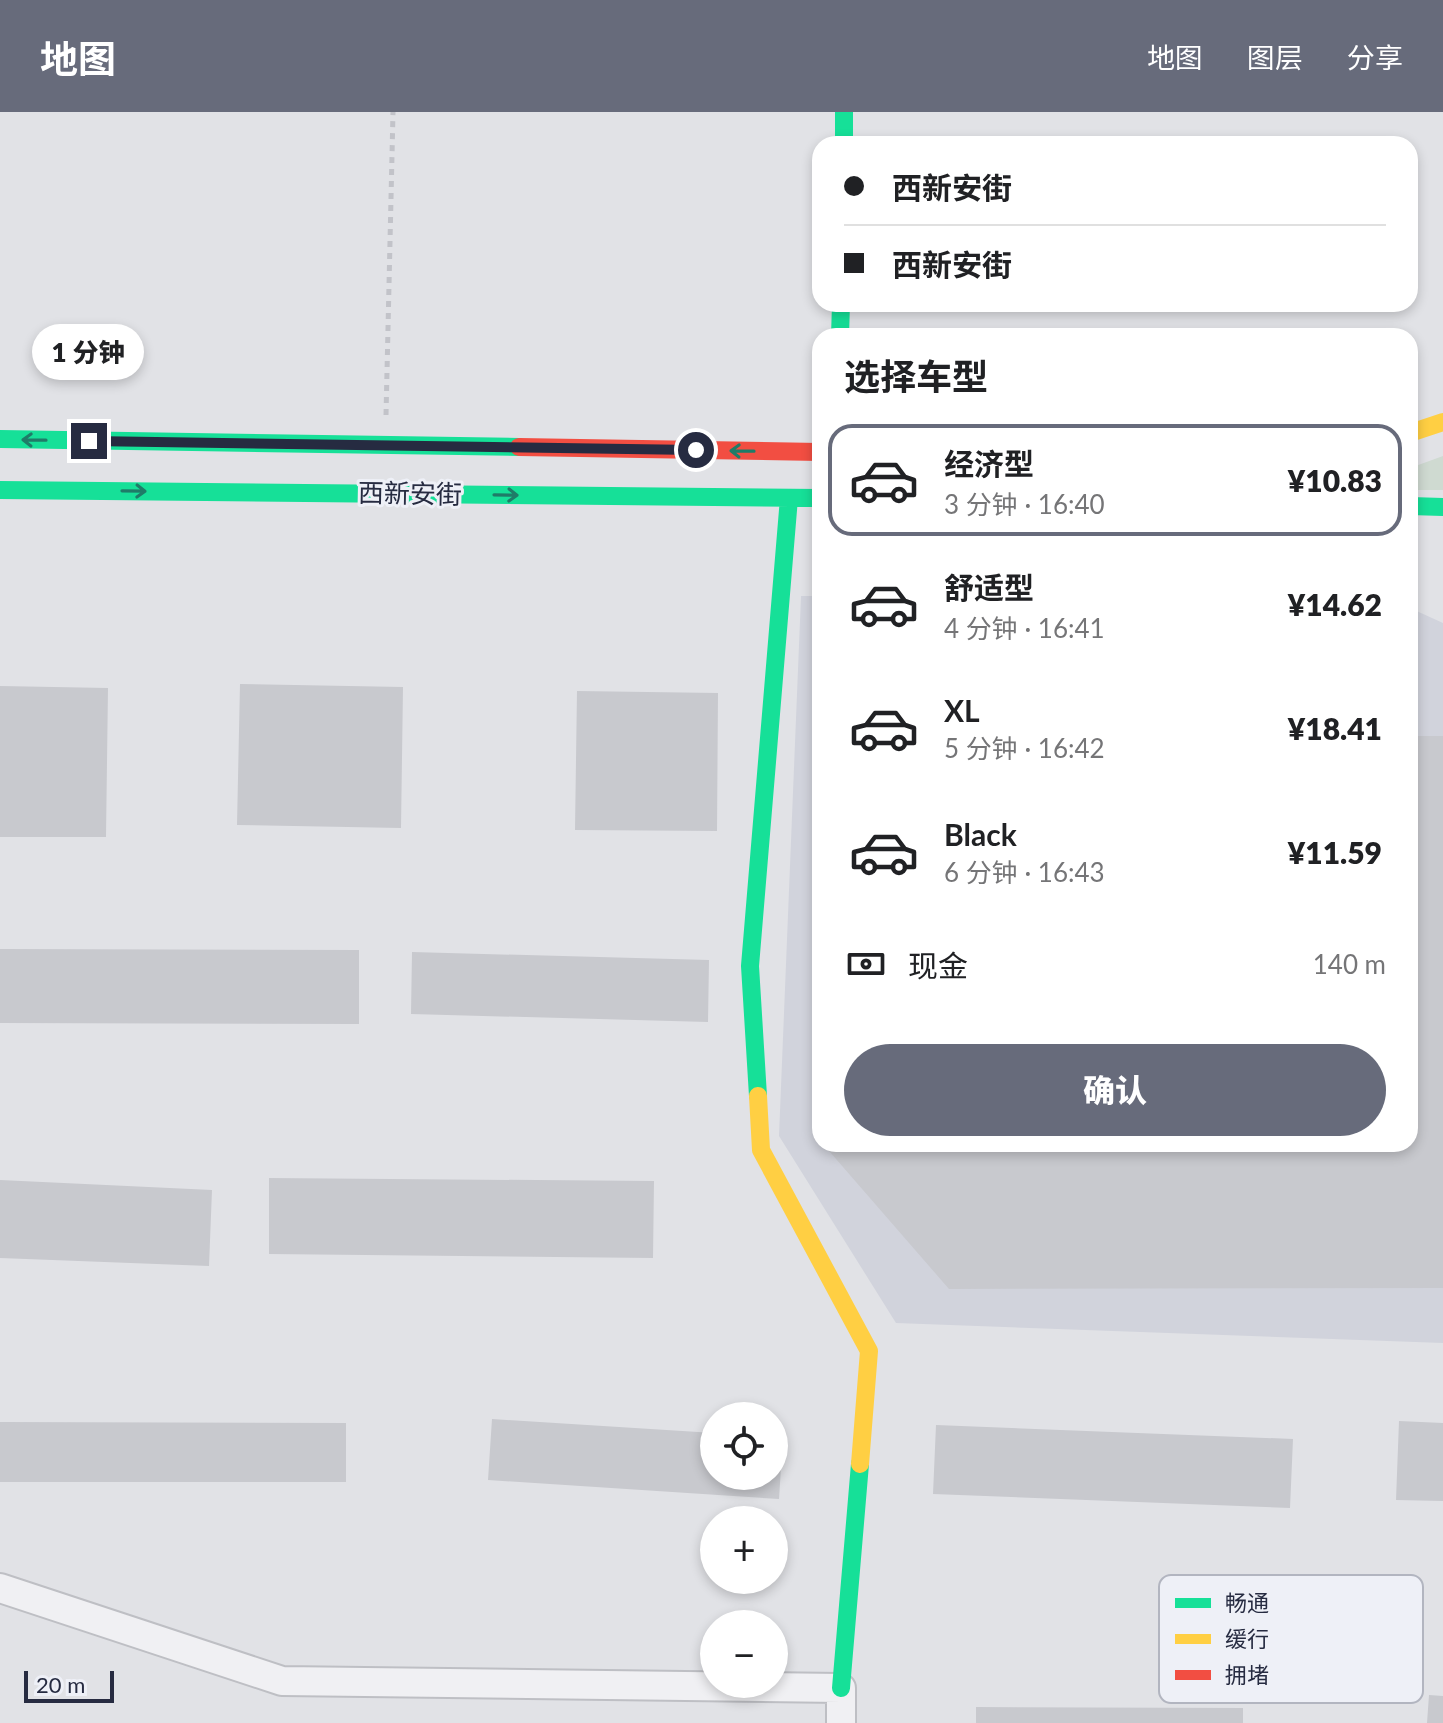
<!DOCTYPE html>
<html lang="zh">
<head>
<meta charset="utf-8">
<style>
  :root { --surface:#fff; --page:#f2f2f2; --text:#202124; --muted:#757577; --line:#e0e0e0; --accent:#676b7b }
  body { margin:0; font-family:Lato,"Noto Sans SC",sans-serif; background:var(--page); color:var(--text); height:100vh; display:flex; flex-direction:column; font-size:30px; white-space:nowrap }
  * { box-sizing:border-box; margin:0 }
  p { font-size:26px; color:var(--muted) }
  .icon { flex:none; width:44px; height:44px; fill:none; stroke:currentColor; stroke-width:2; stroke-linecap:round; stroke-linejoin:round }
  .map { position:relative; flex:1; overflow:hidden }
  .side { position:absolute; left:812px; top:216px; width:606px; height:824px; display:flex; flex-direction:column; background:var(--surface); border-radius:24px; box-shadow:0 4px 12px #0003 }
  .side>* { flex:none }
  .top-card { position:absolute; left:812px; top:24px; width:606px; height:176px; border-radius:24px; box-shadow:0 4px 12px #0003; display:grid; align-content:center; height:176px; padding:0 32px; background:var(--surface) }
  .controls { position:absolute; left:700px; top:1290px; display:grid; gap:16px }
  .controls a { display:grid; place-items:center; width:88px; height:88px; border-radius:50%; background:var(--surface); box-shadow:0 4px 12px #0003; font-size:40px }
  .scale { position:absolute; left:24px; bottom:20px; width:90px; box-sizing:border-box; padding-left:8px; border:4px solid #262b41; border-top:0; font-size:22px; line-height:28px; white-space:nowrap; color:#262b41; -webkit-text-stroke:6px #eef0f7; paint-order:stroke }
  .end { position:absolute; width:36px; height:36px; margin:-18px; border:10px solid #262b41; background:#fff; box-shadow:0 0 0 4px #fff }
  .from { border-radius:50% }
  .bubble { position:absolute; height:56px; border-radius:28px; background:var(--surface); box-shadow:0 4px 12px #0003; font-size:26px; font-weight:800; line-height:56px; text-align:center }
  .top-card b { display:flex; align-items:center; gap:28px; height:76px; font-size:30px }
  .top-card b+b { border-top:2px solid var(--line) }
  .top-card i { width:20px; height:20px; background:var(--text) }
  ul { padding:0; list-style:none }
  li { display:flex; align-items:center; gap:24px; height:112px; margin:0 16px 12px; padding:0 16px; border:4px solid transparent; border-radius:24px }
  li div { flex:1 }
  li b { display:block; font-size:30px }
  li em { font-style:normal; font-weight:800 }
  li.active { border-color:var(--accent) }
  li>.icon { width:72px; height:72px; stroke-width:1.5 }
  h2 { padding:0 32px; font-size:36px; line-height:96px }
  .pay { display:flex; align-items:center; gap:20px; height:88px; padding:0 32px; font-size:30px }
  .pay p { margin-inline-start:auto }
  .action { display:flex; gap:16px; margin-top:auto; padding:16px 32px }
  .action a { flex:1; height:92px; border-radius:48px; background:var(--accent); color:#fff; font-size:32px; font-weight:800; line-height:92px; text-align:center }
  header { display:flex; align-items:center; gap:48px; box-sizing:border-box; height:112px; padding:0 40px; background:var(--accent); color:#fff }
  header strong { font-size:38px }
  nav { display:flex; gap:44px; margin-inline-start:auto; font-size:28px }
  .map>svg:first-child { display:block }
  .built { fill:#d1d3dc }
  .green { fill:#cfdad1 }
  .building { fill:#c8c9ce }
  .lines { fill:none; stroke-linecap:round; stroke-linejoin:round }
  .street-casing { stroke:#bebfc4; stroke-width:32 }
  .path { stroke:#c2c3c9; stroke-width:5; stroke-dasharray:6 6; stroke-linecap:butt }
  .street { stroke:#f0f0f3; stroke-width:28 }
  .fast { stroke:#16e098; stroke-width:18 }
  .slow { stroke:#ffcf43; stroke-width:18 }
  .jam { stroke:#f24e42; stroke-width:18 }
  .oneway { stroke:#1f7c68 }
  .route { stroke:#262b41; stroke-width:10 }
  .labels { text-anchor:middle; stroke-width:6; stroke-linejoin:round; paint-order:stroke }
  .street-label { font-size:26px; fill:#262b41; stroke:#eef0f7 }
  .key { fill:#eef0f7; stroke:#b2b5c0; stroke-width:2 }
  .key-label { font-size:22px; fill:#262b41 }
</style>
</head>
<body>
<header>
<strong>地图</strong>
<nav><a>地图</a><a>图层</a><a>分享</a></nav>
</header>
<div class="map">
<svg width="1443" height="1611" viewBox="0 0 1443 1611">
  <rect width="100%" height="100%" fill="#e1e2e6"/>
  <!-- built -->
  <path class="built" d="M801,484H820V1032H1410V496L1443,511V1231L896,1211L779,1024Z"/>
  <!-- green -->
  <path class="green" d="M1443,344V378H1410V356Z"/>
  <!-- building -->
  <path class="building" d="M240,572L403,575L401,716L237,713Z
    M0,574L108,576L106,725H0Z
    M577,579L718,581L717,719L575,718Z
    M1410,624H1443V1176L949,1177L823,1032H1410Z
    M0,837L359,838V912L0,911Z
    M412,840L709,848L708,910L411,902Z
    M269,1066L654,1069L653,1146L269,1142Z
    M0,1068L212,1078L209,1154L0,1146Z
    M492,1307L714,1321V1364H774V1325H783L779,1387L488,1368Z
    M1399,1309L1443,1311V1389L1396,1388Z
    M0,1310L346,1311V1370H0Z
    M936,1313L1293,1327L1290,1396L933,1382Z
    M1429,1583L1443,1584V1611H1427Z
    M976,1595L1243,1596V1611H976Z"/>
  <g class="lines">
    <!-- street casing -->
    <g class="street-casing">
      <path id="street" d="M0,1476L282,1569L841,1576V1611"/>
    </g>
    <!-- path -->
    <path class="path" d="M386,303L393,0"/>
    <!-- street -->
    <use href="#street" class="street"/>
    <!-- fast -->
    <path class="fast" d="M844,0V32
      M840,224L841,192
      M0,327L519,335
      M0,378L820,386
      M1410,394L1443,395
      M758,984L750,854L789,386
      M841,1576L860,1352"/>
    <!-- slow -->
    <path class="slow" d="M1410,321L1443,310
      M758,984L761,1038L869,1239L860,1352"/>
    <!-- jam -->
    <path class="jam" d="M519,335L820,340"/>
  </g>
  <!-- one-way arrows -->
  <defs><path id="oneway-shaft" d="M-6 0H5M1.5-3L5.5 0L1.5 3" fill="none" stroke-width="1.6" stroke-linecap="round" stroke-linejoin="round" transform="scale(2)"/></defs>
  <g class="oneway">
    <use href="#oneway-shaft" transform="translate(34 328) rotate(-179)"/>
    <use href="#oneway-shaft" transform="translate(742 339) rotate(-179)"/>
    <use href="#oneway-shaft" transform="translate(134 379) rotate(1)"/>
    <use href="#oneway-shaft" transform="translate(506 383) rotate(1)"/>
  </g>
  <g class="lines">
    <!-- route -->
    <path class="route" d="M89,329L696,338"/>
  </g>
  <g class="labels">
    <!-- street labels -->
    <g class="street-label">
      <text transform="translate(410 382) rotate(1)" y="9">西新安街</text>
    </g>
  </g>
  <!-- legend -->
  <rect x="1159" y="1463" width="264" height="128" rx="12" class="key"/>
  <rect x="1175" y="1486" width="36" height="10" fill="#16e098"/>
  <rect x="1175" y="1522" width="36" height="10" fill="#ffcf43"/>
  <rect x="1175" y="1558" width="36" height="10" fill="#f24e42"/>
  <g class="key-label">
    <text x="1225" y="1499">畅通</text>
    <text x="1225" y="1535">缓行</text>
    <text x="1225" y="1571">拥堵</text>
  </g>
</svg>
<div class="controls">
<a><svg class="icon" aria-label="locate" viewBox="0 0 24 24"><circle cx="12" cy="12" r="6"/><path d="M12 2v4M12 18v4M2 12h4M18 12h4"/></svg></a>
<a>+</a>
<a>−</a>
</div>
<div class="scale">20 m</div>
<i class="end from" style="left:696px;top:338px"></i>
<i class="end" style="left:89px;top:329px"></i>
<div class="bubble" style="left:32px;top:212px;width:112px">1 分钟</div>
<div class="top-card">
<b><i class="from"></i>西新安街</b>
<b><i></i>西新安街</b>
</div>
<section class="side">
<h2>选择车型</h2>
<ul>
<li class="active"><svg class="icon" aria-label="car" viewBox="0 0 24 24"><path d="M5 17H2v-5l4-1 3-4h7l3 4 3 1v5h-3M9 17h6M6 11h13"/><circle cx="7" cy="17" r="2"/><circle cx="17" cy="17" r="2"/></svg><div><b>经济型</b><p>3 分钟 · 16:40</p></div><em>¥10.83</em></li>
<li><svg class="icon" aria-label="car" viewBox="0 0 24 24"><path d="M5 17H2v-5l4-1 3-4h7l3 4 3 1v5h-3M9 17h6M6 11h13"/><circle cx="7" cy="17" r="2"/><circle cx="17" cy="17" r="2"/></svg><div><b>舒适型</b><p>4 分钟 · 16:41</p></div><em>¥14.62</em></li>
<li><svg class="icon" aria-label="car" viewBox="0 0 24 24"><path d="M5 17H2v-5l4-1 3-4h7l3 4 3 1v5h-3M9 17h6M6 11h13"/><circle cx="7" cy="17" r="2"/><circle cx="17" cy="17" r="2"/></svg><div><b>XL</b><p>5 分钟 · 16:42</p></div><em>¥18.41</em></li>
<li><svg class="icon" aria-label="car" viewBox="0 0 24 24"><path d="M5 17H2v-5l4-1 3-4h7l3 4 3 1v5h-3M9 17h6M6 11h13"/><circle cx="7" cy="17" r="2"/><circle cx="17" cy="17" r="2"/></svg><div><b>Black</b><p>6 分钟 · 16:43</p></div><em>¥11.59</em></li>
</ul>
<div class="pay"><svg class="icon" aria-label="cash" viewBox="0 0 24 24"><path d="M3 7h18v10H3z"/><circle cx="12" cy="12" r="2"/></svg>现金<p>140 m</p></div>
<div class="action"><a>确认</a></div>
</section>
</div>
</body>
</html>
